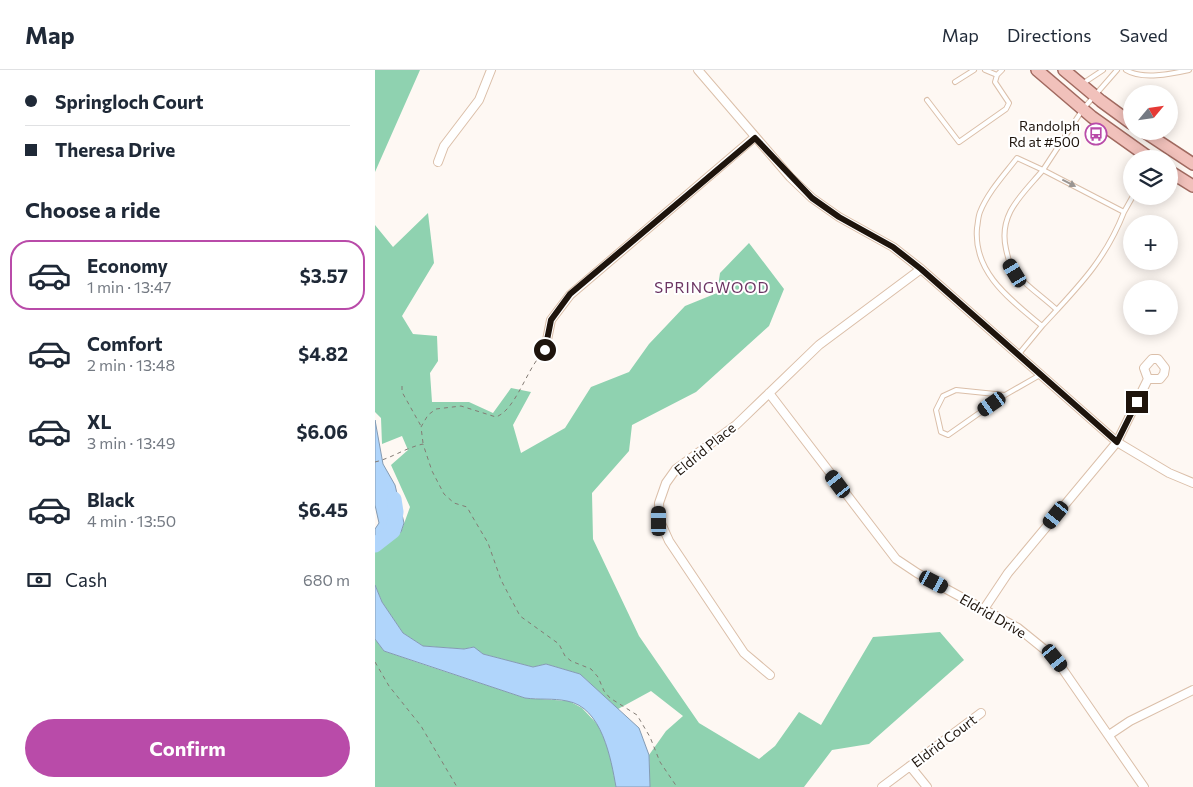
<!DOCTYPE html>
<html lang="en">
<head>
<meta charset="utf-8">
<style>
  :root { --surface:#fff; --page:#f6f6f7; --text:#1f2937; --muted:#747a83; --line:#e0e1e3; --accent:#b94ba9 }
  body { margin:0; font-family:Commissioner,sans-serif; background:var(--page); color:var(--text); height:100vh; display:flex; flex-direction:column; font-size:19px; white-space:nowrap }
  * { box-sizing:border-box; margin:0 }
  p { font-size:16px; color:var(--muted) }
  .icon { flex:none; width:28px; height:28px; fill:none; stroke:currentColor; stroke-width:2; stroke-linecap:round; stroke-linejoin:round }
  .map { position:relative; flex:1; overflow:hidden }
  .side { display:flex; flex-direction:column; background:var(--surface); width:375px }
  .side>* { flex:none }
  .guide { display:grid; align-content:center; height:110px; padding:0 25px; background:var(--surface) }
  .needle { width:32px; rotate:61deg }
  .fabs { position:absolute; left:748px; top:15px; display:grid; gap:10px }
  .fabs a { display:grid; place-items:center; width:55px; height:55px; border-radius:50%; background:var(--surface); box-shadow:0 2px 12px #0003; font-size:25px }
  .end { position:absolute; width:22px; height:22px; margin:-11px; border:6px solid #1e140c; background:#fff; box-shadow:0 0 0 2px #fff }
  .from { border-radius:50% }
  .car { position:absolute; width:15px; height:30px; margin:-15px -8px; border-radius:6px; box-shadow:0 0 4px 1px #0007; background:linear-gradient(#222 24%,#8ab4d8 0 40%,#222 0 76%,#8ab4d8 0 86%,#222 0) }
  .guide b { display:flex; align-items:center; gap:18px; height:48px; font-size:19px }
  .guide b+b { border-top:1px solid var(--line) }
  .guide i { width:12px; height:12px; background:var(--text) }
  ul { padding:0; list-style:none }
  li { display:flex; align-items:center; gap:15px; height:70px; margin:0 10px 8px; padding:0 15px; border:2px solid transparent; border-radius:20px }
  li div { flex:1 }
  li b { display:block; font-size:19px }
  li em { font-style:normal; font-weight:700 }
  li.current { border-color:var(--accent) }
  li>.icon { width:45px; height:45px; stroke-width:1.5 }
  h2 { padding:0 25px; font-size:22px; line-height:60px }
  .pay { display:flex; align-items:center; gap:12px; height:55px; padding:0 25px; font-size:19px }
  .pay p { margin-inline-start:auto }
  .primary-button { display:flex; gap:10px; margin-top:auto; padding:10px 25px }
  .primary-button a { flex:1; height:58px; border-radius:30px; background:var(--accent); color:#fff; font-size:20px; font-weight:700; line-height:58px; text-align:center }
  header { display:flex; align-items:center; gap:30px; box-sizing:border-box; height:70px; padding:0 25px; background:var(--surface); border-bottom:1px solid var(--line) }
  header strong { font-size:24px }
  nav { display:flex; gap:28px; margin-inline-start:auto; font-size:18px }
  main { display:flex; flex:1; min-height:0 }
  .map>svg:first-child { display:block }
  .forest { fill:#8fd2b0 }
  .water { fill:#b0d5fb; stroke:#849bb3 }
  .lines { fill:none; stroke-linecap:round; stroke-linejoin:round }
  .river { stroke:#b0d5fb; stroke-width:15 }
  .service-casing { stroke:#dbbfa9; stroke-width:6 }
  .minor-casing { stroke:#dbbfa9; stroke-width:10 }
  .primary-casing { stroke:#a16a60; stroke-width:14 }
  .path { stroke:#837b74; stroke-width:1; stroke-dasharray:4 4; stroke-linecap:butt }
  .service { stroke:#fff; stroke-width:4 }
  .minor { stroke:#fff; stroke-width:8 }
  .primary { stroke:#f1c1bb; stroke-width:11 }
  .oneway { fill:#9a9592 }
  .route { stroke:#1e140c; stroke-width:6 }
  .labels { text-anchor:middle; stroke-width:4; stroke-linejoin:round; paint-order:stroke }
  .poi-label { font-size:14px; fill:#1e140c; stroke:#fff; text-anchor:end }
  .street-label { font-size:14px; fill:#1e140c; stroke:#fff }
  .neighbourhood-label { font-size:15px; letter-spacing:1px; fill:#6c3563; stroke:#fff }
</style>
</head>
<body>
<header>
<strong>Map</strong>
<nav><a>Map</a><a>Directions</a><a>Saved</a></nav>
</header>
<main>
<section class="side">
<div class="guide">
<b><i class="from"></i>Springloch Court</b>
<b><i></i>Theresa Drive</b>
</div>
<h2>Choose a ride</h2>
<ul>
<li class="current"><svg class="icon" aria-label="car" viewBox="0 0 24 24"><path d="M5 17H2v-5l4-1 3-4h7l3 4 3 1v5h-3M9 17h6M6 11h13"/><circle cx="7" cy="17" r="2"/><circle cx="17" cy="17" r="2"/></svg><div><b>Economy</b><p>1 min · 13:47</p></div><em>$3.57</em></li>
<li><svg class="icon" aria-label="car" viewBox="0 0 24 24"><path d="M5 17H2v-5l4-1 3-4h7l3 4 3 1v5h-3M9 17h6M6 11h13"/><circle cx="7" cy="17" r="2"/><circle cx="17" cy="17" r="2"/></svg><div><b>Comfort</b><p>2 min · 13:48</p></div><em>$4.82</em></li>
<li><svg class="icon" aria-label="car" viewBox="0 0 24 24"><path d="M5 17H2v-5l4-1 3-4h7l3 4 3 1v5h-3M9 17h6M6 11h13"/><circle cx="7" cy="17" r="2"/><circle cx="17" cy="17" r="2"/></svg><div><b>XL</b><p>3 min · 13:49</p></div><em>$6.06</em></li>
<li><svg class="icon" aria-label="car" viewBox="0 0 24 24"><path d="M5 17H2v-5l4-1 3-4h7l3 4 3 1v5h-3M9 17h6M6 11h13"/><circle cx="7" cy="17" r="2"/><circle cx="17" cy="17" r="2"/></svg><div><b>Black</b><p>4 min · 13:50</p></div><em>$6.45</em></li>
</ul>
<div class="pay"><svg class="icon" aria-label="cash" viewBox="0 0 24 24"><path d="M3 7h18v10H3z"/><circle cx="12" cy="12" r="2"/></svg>Cash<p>680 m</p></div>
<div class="primary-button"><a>Confirm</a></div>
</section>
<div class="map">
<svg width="818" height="717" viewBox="0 0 818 717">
  <rect width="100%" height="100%" fill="#fef8f3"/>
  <!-- forest -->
  <path class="forest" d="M0,0H45L0,102Z
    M53,143L59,193L27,246L38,264L62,266L63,291L55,303L57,332H94L118,343L136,318L156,322L138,355L146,383L190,358L216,317L254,302L274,274L310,236L342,223L345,203L374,173L409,219L394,256L321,322L257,355L254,381L217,423L218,469L264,566L324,653L384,689L400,676L424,642L446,655L498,567L565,562L589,590L494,674L457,680L429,717H275L274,685L291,661L308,646L276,621L243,639L205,604L171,594L158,597L108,584L98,577L89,579L48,576L28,563L7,532L0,515V479L26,462L35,437L16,395L33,380L27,366L7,374L6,348L0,342V155L18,177Z
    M0,569L9,581L53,596L150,628L194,631L207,638L225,657L237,691L241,717H0Z"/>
  <!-- water -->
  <path class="water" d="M0,350L8,394L20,415L29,453L26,462L0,479V459L4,453L0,435Z
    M0,515L7,532L28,563L48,576L89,579L99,577L108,584L158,597L171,594L205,604L264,658L274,685L275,717H241C236,689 227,637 192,631C178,628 164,630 150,628L9,581L0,569Z"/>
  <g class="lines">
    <!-- river -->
    <path class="river" d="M0,475L18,461L21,442L19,429"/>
    <!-- service casing -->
    <g class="service-casing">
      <path id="service" d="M610,0L622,5
        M742,0L708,39L668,100L749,142L758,126
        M751,0C767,10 796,4 814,0
        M580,12L599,0
        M707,14L728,0
        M552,30L584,72L631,39L634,33L620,12L622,5L627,0
        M667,256C702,218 730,191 749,142
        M643,285L667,256C636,230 598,203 602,158C603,153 603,147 605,142C613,122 629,105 642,88L668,100C647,125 623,144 631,179C633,188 635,197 641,204C653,217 669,228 682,240
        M630,325L573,365L566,362L561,340L568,326L581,320L630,325L665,305"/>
    </g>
    <!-- minor casing -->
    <g class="minor-casing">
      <path id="minor" d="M323,0L415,107L437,128L464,147L518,177L546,199L742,372L794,403L818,413
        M63,92L69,76L104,30L116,0
        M170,280L176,250L195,225L380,67
        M394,323L521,489L542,503L643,558L680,588L769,717
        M609,539L633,503L742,372L773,309H785L789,304L790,298L783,289H777L769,298L773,309
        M395,605L369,583L294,471L285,451L284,433L291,413L301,399L361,355L444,275L546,199
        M734,665L755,651L818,620
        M535,696L552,717
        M507,717L606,643"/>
    </g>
    <!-- primary casing -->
    <g class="primary-casing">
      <path id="primary" d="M662,0L717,47L776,89
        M689,0L726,31L756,53
        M768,61L818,94
        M794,101L818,116"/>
    </g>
    <!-- path -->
    <path class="path" d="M27,316V322L46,356
      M48,373L46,357L53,345L61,339L86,336L121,347C140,340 151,302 165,286
      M0,392C17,388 30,378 48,374L57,401L69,424L79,433L92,437L97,446L113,473L126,510L145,546L184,574L190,586L196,591L216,599L223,607L229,621L235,628L262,645L275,667L285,692L302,717
      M0,592L14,616L46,656L82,717"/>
    <!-- service -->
    <use href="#service" class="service"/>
    <!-- minor -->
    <use href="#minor" class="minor"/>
    <!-- primary -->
    <use href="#primary" class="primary"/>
  </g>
  <!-- one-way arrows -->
  <defs><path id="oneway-solid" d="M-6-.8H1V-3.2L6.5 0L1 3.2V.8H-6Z" transform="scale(1.25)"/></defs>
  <use class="oneway" href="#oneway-solid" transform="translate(694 113) rotate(27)"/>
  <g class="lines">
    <!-- route -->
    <path class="route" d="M170,280L176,250L195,224L380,68L437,128L464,147L518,177L546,199L742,372L762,332"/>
  </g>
  <!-- icons -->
  <defs>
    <g id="bus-ring" transform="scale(1.125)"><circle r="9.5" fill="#fff" stroke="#b94ba9" stroke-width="1.5"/><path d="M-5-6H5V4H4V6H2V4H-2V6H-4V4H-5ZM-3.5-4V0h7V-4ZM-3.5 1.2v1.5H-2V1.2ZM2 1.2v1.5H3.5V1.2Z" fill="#b94ba9"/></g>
  </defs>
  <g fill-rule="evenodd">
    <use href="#bus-ring" x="721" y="64"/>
  </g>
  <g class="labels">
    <!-- poi labels -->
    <g class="poi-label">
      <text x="705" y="61">Randolph<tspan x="705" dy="16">Rd at #500</tspan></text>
    </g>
    <!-- street labels -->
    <g class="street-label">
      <text transform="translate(330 379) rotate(-39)" y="5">Eldrid Place</text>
      <text transform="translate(618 546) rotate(30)" y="5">Eldrid Drive</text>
      <text transform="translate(569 671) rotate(-37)" y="5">Eldrid Court</text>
    </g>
    <!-- neighbourhood labels -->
    <g class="neighbourhood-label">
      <text x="337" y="223">SPRINGWOOD</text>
    </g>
  </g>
</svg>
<div class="fabs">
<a><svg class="needle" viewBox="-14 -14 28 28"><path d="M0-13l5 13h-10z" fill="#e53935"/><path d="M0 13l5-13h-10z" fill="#747a83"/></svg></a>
<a><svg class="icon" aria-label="layers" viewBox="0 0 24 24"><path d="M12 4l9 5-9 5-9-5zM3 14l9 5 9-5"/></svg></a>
<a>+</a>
<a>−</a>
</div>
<i class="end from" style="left:170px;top:280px"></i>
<i class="end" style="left:762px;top:332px"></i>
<i class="car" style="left:640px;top:203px;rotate:329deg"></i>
<i class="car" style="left:617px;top:334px;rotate:235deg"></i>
<i class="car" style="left:463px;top:414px;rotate:323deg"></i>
<i class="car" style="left:681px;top:445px;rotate:219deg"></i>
<i class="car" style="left:284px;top:451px;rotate:0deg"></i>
<i class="car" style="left:559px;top:512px;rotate:118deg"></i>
<i class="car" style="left:680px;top:588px;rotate:141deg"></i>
</div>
</main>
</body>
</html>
